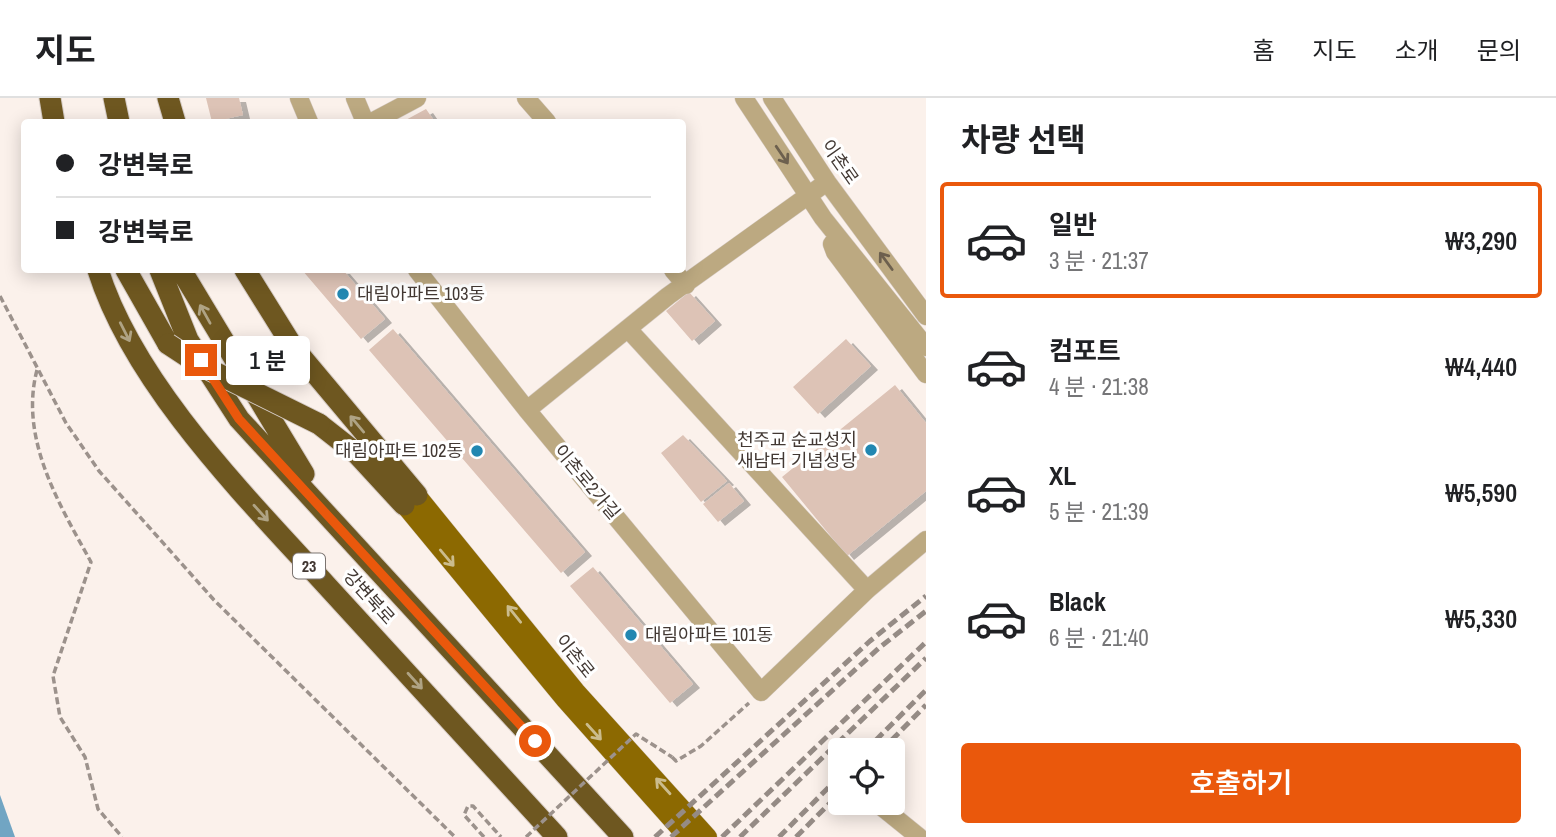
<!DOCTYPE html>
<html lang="ko">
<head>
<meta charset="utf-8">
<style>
  :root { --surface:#fff; --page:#f2f2f2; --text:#202124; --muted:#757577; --line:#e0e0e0; --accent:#ea580c }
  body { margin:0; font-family:"Archivo Narrow","Noto Sans KR",sans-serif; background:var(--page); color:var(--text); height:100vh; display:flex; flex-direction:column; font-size:26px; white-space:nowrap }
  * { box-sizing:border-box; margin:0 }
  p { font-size:23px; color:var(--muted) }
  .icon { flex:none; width:38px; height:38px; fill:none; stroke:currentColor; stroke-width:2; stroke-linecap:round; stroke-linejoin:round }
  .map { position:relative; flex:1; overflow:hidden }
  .details { display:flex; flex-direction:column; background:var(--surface); width:630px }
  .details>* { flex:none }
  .guide { position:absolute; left:21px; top:21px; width:665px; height:154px; border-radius:7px; box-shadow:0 4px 18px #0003; display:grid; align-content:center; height:154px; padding:0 35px; background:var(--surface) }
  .tools { position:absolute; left:828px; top:640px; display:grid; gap:14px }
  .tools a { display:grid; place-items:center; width:77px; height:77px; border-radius:7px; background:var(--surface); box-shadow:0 4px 18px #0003; font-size:35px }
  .end { position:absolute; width:32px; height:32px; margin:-16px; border:9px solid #ea580c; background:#fff; box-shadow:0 0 0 4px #fff }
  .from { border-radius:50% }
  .bubble { position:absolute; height:49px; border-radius:7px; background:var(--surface); box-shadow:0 4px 18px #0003; font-size:23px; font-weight:600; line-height:49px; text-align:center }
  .guide b { display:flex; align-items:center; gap:24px; height:66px; font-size:26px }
  .guide b+b { border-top:2px solid var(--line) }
  .guide i { width:18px; height:18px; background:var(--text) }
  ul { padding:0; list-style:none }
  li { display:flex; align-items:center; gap:21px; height:116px; margin:0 14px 10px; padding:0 21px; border:4px solid transparent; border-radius:7px }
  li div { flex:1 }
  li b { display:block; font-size:26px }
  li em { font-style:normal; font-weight:600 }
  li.current { border-color:var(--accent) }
  li>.icon { width:63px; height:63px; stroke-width:1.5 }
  h2 { padding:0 35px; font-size:32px; line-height:84px }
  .button { display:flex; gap:14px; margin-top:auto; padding:14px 35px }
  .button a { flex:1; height:80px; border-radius:7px; background:var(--accent); color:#fff; font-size:28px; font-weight:600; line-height:80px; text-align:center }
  header { display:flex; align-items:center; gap:42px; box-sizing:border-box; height:98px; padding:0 35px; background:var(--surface); border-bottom:2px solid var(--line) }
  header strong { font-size:33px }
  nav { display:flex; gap:38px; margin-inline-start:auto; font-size:24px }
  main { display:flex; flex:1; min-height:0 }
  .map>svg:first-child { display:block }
  .water { fill:#71a5c3 }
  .building { fill:#ddc3b6; filter:url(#shadow) }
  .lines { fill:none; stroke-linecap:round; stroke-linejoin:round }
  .minor-casing { stroke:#d6ccc6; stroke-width:19 }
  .major-casing { stroke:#d6ccc6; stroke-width:19 }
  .highway-casing { stroke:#d6ccc6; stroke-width:23 }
  .path { stroke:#9c928c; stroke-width:3.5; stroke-dasharray:7 3.5; stroke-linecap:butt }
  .minor { stroke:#bca981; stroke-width:18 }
  .major { stroke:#8c6901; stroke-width:18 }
  .highway { stroke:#6e5720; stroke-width:21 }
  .rail { stroke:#958b85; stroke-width:5; stroke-dasharray:10 5; stroke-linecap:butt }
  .highway-bridge-casing { stroke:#d6ccc6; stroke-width:23; stroke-linecap:butt }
  .path-bridge { stroke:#9c928c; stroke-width:3.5; stroke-dasharray:7 3.5; stroke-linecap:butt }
  .highway-bridge { stroke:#6e5720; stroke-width:21 }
  .oneway { stroke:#6d604e }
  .oneway2 { stroke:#afa384 }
  .oneway3 { stroke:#cbbc8d }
  .route { stroke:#ea580c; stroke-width:9 }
  .poi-dot { fill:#2287b1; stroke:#fff; stroke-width:2.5 }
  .labels { text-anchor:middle; stroke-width:6; stroke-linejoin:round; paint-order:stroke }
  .shield { fill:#fff; stroke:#7b7470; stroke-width:2 }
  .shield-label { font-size:16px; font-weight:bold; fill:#423833 }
  .street-label { font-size:18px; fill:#423833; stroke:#fff }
  .poi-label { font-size:18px; fill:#423833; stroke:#fff; text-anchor:start }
</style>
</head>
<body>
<header>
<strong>지도</strong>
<nav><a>홈</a><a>지도</a><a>소개</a><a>문의</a></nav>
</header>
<main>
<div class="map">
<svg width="926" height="739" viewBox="0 0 926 739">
  <defs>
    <filter id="shadow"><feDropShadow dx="7" dy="4" stdDeviation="0" flood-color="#0004"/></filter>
  </defs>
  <rect width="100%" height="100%" fill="#fbf1eb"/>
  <!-- water -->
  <path class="water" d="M0,697L15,739H0Z"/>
  <!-- building -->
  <path class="building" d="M206,0H239L243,17L212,24Z
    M426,11L435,24H402Z
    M302,172H343L385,221L361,241Z
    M689,194L715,223L692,243L666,213Z
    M393,231L585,454L561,475L369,252Z
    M846,241L871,268L818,316L793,289Z
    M895,287L926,325V393L847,458L782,379Z
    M683,337L727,383L701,404L661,355Z
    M729,385L744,403L718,424L703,406Z
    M593,469L693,586L670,605L570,488Z"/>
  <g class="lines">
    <!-- minor casing -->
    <g class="minor-casing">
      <path id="minor" d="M299,0L309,24
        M355,0L365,24
        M526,0L547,24
        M744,0L823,120L926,249
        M772,0L827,84L926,218
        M372,24L417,0
        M832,146L835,154L926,276
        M417,172L527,312L761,594L867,492L926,442
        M673,172L686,187
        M628,231L867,492
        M527,312L668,198L827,84
        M877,705L919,739"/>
    </g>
    <!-- major casing -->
    <g class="major-casing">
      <path id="major" d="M417,397L576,593L708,739
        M404,407L565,602L687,739"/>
    </g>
    <!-- highway casing -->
    <g class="highway-casing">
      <path id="highway" d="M50,0L54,24
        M114,0L119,24
        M168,0L175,24
        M98,172C134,287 246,399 327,488C404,571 480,655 557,739
        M126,172L168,246
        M160,172L188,242L239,321L623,739
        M181,172L304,376
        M245,172L293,249L417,397
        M319,326L356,355L404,407"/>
    </g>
    <!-- path -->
    <path class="path" d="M0,198L66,325L99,373L214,502L455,739
      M37,272C19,340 59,406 91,464L53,578L60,619L85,659L98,711L122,739
      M672,659L676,663L701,648L749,605
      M484,739L464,717L468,708H473L501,739"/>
    <!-- minor -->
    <use href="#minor" class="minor"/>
    <!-- major -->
    <use href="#major" class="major"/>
    <!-- highway -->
    <use href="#highway" class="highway"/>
    <!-- rail -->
    <path class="rail" d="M865,653L926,592
      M881,653L926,607
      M655,739L870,543L926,498
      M671,739L879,550L926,513
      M722,739L926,544
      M740,739L926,560
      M779,739L840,678
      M796,739L840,695"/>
    <!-- highway-bridge casing -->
    <g class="highway-bridge-casing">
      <path id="highway-bridge" d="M168,246L200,267L319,326"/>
    </g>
    <!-- path-bridge -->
    <path class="path-bridge" d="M526,739L636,636L672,659"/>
    <!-- highway-bridge -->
    <use href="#highway-bridge" class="highway-bridge"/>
  </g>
  <!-- one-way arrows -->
  <defs><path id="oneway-shaft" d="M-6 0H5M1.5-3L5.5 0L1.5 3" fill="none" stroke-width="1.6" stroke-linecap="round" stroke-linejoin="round" transform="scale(1.75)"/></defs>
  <g class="oneway">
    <use href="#oneway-shaft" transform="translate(782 57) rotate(56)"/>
    <use href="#oneway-shaft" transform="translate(886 163) rotate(-126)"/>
  </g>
  <g class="oneway2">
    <use href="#oneway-shaft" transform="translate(205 216) rotate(-119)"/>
    <use href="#oneway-shaft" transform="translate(125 234) rotate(63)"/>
    <use href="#oneway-shaft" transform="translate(357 326) rotate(-130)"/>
    <use href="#oneway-shaft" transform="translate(261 415) rotate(48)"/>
    <use href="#oneway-shaft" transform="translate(415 583) rotate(48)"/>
  </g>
  <g class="oneway3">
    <use href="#oneway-shaft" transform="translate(447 460) rotate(50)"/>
    <use href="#oneway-shaft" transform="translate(514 516) rotate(-129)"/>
    <use href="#oneway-shaft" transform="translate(594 634) rotate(48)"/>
    <use href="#oneway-shaft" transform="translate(663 688) rotate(-132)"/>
  </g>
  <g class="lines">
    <!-- route -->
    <path class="route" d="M201,262L239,321L535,643"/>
  </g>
  <!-- markers -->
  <g class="poi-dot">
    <circle cx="343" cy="196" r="7"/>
    <circle cx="871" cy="352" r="7"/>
    <circle cx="477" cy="353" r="7"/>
    <circle cx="631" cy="537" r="7"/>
  </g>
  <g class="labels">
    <!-- shield labels -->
    <rect class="shield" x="293" y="455.5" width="32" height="25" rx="5"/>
    <g class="shield-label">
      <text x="309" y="474">23</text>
    </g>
    <!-- street labels -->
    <g class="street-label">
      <text transform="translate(840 64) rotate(55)" y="6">이촌로</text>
      <text transform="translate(587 384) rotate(50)" y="6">이촌로2가길</text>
      <text transform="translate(369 499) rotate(48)" y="6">강변북로</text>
      <text transform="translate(575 558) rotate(51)" y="6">이촌로</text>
    </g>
    <!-- poi labels -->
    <g class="poi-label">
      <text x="357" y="202">대림아파트 103동</text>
      <text x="857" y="348" text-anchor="end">천주교 순교성지<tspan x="857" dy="21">새남터 기념성당</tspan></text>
      <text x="463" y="359" text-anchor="end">대림아파트 102동</text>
      <text x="645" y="543">대림아파트 101동</text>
    </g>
  </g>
</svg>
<div class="tools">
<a><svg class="icon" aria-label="locate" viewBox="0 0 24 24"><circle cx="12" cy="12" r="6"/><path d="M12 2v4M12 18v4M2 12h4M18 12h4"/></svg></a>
</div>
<i class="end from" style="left:535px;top:643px"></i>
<i class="end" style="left:201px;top:262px"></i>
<div class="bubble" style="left:226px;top:238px;width:84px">1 분</div>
<div class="guide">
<b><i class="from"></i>강변북로</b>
<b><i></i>강변북로</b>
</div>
</div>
<section class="details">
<h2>차량 선택</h2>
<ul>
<li class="current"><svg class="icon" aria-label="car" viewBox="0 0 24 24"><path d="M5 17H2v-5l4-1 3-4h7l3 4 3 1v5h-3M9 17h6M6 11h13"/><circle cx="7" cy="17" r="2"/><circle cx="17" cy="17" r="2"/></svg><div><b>일반</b><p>3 분 · 21:37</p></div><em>₩3,290</em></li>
<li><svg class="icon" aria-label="car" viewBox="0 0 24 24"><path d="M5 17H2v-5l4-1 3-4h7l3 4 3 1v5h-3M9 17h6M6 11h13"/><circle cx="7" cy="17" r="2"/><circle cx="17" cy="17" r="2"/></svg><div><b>컴포트</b><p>4 분 · 21:38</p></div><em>₩4,440</em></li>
<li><svg class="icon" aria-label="car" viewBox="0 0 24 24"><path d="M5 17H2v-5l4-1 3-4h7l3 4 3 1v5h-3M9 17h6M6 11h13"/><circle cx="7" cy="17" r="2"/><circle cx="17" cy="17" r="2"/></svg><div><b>XL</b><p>5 분 · 21:39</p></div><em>₩5,590</em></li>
<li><svg class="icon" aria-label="car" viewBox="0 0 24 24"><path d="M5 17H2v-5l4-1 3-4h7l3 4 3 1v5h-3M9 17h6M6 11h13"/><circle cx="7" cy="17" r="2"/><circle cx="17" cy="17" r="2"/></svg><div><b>Black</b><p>6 분 · 21:40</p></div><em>₩5,330</em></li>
</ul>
<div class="button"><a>호출하기</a></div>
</section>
</main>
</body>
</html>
